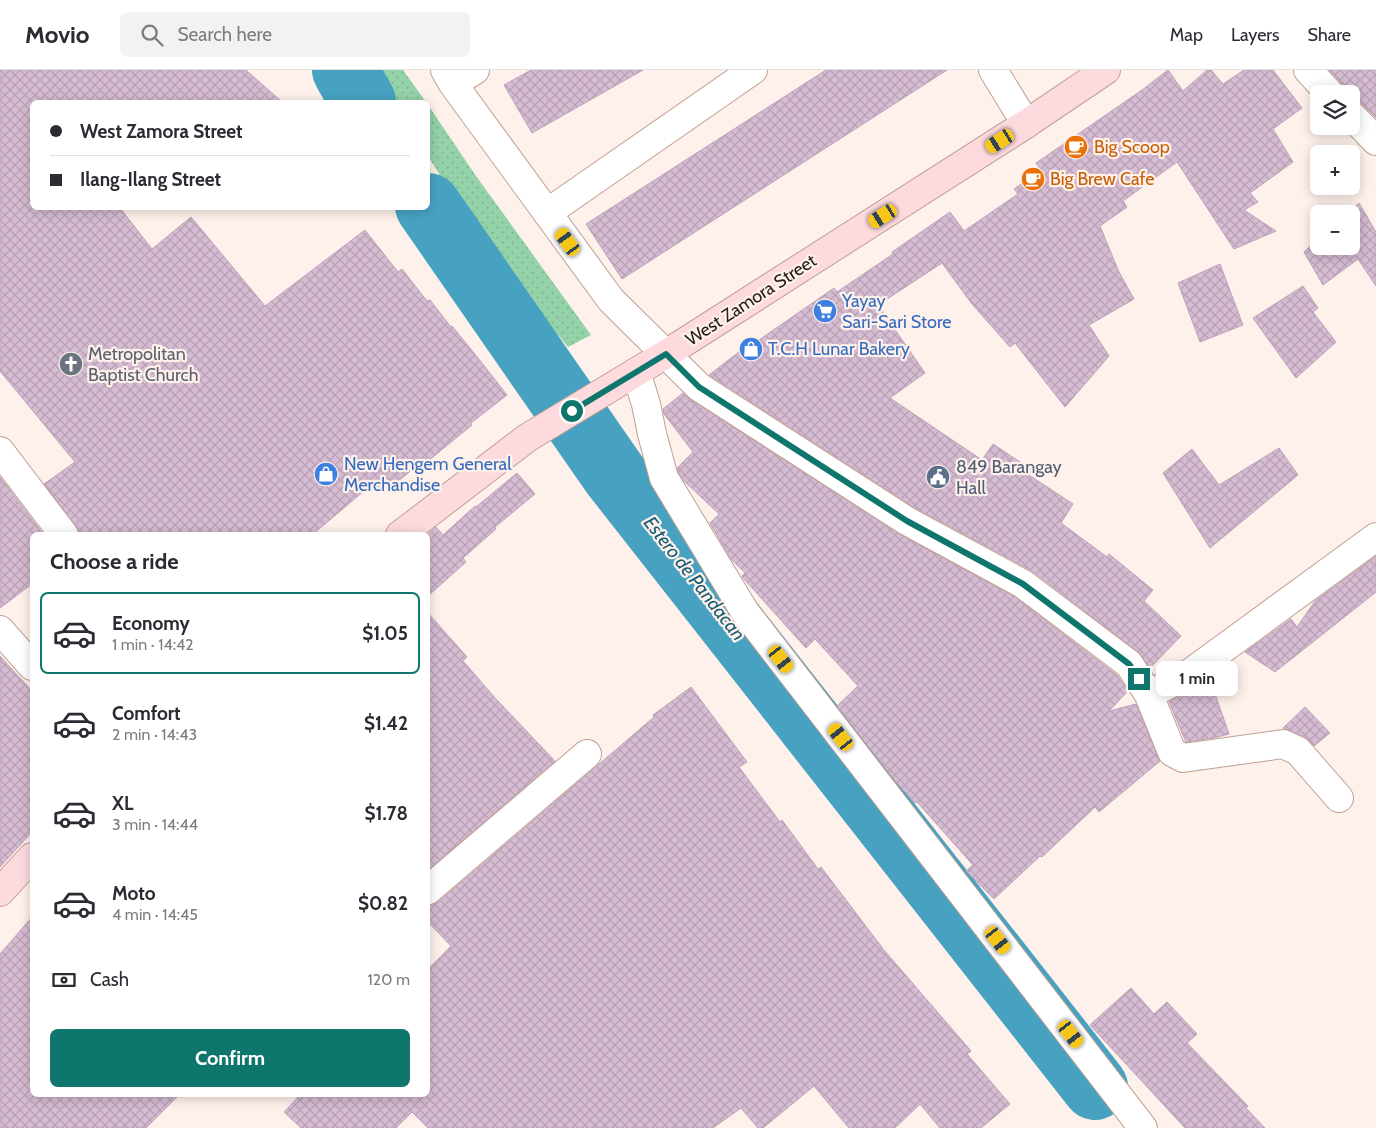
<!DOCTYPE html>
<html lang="en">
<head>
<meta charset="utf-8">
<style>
  :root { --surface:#fff; --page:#f2f2f3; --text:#2b2b33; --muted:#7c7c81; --line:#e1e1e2; --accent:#0f766e }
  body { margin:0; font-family:Cabin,sans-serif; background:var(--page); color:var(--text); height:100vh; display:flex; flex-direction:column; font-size:19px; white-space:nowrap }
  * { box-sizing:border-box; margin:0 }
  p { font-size:16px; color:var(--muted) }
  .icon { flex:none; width:28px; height:28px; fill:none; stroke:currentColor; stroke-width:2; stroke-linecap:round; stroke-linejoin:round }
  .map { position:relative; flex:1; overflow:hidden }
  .panel { position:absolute; left:30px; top:462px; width:400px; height:565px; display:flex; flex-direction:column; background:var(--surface); border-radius:8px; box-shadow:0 2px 12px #0003 }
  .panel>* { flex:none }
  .banner { position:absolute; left:30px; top:30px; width:400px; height:110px; border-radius:8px; box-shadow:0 2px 12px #0003; display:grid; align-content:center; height:110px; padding:0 20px; background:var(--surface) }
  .tools { position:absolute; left:1310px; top:15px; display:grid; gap:10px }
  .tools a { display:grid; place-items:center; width:50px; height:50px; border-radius:8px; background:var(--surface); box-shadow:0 2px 12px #0003; font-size:25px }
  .end { position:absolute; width:22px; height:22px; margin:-11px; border:6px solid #0f766e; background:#fff; box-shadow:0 0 0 2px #fff }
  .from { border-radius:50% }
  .bubble { position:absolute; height:35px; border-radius:8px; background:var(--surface); box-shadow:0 2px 12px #0003; font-size:16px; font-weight:700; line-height:35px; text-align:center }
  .car { position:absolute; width:15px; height:30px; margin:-15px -8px; border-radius:6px; box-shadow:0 0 4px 1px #0007; background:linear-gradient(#f5c518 24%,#345 0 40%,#f5c518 0 76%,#345 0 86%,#f5c518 0) }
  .banner b { display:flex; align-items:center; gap:18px; height:48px; font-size:19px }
  .banner b+b { border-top:1px solid var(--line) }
  .banner i { width:12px; height:12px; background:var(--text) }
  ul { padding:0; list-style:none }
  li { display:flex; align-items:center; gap:15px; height:82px; margin:0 10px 8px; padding:0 10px; border:2px solid transparent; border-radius:8px }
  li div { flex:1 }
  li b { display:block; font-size:19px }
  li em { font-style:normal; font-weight:700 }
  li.current { border-color:var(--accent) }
  li>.icon { width:45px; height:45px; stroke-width:1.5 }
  h2 { padding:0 20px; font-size:22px; line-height:60px }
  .pay { display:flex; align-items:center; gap:12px; height:55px; padding:0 20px; font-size:19px }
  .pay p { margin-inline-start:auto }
  .cta { display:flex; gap:10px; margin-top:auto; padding:10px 20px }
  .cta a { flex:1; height:58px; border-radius:8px; background:var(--accent); color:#fff; font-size:20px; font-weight:700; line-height:58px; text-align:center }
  header { display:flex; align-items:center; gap:30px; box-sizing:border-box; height:70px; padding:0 25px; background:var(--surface); border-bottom:1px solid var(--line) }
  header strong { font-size:24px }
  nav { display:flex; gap:28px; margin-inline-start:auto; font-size:18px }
  .search { width:350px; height:45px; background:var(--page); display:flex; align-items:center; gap:12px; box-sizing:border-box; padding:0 18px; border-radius:8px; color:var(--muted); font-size:19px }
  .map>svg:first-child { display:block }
  .garden { fill:url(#garden-dots) }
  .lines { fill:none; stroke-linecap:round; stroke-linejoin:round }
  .river { stroke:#47a2c2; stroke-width:66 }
  .building { fill:url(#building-cross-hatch); stroke:#bda3ba }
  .street-casing { stroke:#c0a091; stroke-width:30 }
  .secondary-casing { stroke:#c0a091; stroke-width:30 }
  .street { stroke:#fff; stroke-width:28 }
  .secondary { stroke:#fcdade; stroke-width:28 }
  .route { stroke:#0f766e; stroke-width:6 }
  .labels { text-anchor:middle; stroke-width:4.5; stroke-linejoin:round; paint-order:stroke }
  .food-label { font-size:18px; fill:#c56008; stroke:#fef0ea; text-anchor:start }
  .street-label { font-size:18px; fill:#271c16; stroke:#fef0ea }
  .shop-label { font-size:18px; fill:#366cbe; stroke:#fef0ea; text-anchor:start }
  .worship-label { font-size:18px; fill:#5b616d; stroke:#fef0ea; text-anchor:start }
  .service-label { font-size:18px; fill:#4e5e75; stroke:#fef0ea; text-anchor:start }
  .water-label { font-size:19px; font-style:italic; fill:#145d74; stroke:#fef0ea }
</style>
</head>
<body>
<header>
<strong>Movio</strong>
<div class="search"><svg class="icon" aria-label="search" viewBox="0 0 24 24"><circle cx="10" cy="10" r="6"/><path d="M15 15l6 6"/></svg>Search here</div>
<nav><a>Map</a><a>Layers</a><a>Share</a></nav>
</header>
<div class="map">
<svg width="1376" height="1058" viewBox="0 0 1376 1058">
  <defs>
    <pattern id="garden-dots" width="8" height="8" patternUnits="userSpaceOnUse" patternTransform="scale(1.25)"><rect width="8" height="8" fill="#94d2a9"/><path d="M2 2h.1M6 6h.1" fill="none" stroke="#80b491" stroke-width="1.8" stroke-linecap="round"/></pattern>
    <pattern id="building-cross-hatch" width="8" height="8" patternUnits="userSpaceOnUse" patternTransform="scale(1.25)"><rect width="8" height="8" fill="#d6bcd3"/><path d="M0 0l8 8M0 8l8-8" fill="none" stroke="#b8a1b4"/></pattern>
  </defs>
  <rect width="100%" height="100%" fill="#fef0ea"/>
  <!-- garden -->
  <path class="garden" d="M374,0H403L426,32H394Z
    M428,35L476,106L591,265L568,277L484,177L428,86Z"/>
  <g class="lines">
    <!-- river -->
    <path class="river" d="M345,0L363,32
      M428,136L614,404L1095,1017"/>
  </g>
  <!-- building -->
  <path class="building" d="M0,0H246L282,32H32V138H120L152,179L191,147L265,236L365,160L398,202L402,199L427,231L430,230L451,257L452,256L478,288L507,325L471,353L472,355L428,391V387L387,420H376L371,415L312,465H79L76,456L44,414L75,392L0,301Z
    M531,0H643L532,63L504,15Z
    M826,0H947L622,209L586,154Z
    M1168,0L1183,21L1207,0H1211L1223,14L1244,0H1273L1302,38L1273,59L1293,92L1250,123L1258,132L1244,140L1276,161L1234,179L1177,92L1123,131L1127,137L1100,156L1119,202L1134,229L1089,255L1109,286L1065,337L1015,273L1010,277L972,234L942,193L878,235L925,303L890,328L982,390L993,374L1032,400L1029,405L1073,434L1061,453L1107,487L1109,484L1153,520L1144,531L1181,566L1150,598L1138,582L1032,501L915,438L709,305L757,268L759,270L834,218L837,222L893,184L892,182L950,142L964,161L1018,124L1014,119L1041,100L1036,93L1142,20Z
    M1329,0H1376V48L1362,34L1356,30H1351V24H1345L1342,14Z
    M1359,133L1376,162V216L1358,189L1323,215L1304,182L1319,168V176H1351V144H1347Z
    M1220,194L1243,255L1200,272L1178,213Z
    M1303,216L1318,238L1313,242L1336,272L1296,308L1253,248Z
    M683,323L691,330L899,464L1015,527L1117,605L1128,621L1109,641L1136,634L1160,691L1099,742L1095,737L1042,787L1040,786L994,829L966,801L973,795L917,732L915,733L896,712L837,636L858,616L815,569L806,578L743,508L742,506L745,503L731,489L710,453L719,444L684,411L678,402L677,398L693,382L664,344L663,339Z
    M1279,378L1298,405L1210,478L1163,403L1192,379L1219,415Z
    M517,403L535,424L495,457L496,459L463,488L466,492L428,526V464L436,457L443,465L475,436L476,437Z
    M0,407L44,465H32V514L0,538Z
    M1376,486V522L1275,602L1245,582L1291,549L1297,557L1315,531Z
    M428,543L467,587L463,591L496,629L555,691L428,800Z
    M0,586L32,621V762L0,797Z
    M1212,615L1229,664L1214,668L1186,672L1169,632L1191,620Z
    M691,617L747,692L739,697L780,752L782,750L818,799L821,797L884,880L971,981L967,984L1010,1034L981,1058H940L920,1034L895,1058H849L814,1016L763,1058H758L741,1038L713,1058H428L412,1042L396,1058H301L284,1042L300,1025H428V899L451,876L428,852V835L438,832L654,647L653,645Z
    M1305,637L1330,663L1314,676L1305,667L1283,658Z
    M32,847V1025H179L146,1058H0V884Z
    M1131,918L1154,944L1167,932L1197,964L1187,973L1248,1036L1246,1038L1265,1058H1185L1090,955Z"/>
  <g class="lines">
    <!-- street casing -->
    <g class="street-casing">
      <path id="street" d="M445,0L453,14L611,230L699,317L907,451L1023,514L1129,594L1149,625L1172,682L1183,688L1283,674L1298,681L1339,728
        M993,0L1026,54
        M1308,0L1330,24
        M453,14L475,0
        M1351,45L1376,71
        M547,143L753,0
        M636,302L646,334L652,364L664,408L745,542L1143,1058
        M0,381L64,465
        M0,560L32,596
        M1149,625L1190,603L1376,467
        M428,820L587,684"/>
    </g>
    <!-- secondary casing -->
    <g class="secondary-casing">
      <path id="secondary" d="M400,465L527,368L666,284L1026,54L1106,0
        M0,822L32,787"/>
    </g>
    <!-- street -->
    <use href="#street" class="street"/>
    <!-- secondary -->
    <use href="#secondary" class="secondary"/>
  </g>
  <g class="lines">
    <!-- route -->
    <path class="route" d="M572,341L666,284L699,317L907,451L1023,514L1129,594L1139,609"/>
  </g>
  <!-- icons -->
  <defs>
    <g id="cafe-disc" transform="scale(1.25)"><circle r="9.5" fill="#e8710a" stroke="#fef0ea"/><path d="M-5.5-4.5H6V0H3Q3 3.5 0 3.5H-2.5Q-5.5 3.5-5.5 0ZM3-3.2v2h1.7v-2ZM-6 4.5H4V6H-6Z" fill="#fff"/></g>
    <g id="supermarket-disc" transform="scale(1.25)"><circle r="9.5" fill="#3f7fe0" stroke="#fef0ea"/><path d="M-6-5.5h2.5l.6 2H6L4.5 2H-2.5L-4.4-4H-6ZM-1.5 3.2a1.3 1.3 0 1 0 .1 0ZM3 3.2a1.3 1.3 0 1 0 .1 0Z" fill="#fff"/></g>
    <g id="shop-disc" transform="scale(1.25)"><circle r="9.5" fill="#3f7fe0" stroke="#fef0ea"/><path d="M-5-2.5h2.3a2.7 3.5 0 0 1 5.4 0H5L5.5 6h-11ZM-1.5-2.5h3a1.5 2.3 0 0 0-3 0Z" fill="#fff"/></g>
    <g id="church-disc" transform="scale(1.25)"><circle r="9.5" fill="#6b7280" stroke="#fef0ea"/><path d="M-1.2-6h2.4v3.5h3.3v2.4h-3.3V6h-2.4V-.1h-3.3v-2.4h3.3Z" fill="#fff"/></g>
    <g id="civic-disc" transform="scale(1.25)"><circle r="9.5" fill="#5c6f8a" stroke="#fef0ea"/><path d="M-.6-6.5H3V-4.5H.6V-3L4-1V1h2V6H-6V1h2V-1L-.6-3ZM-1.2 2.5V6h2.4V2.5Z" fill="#fff"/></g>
  </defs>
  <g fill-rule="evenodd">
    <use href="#cafe-disc" x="1076" y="77"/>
    <use href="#cafe-disc" x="1033" y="109"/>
    <use href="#supermarket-disc" x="825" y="241"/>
    <use href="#shop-disc" x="751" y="279"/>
    <use href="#church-disc" x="71" y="294"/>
    <use href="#shop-disc" x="326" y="404"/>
    <use href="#civic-disc" x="938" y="407"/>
  </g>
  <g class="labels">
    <!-- food labels -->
    <g class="food-label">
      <text x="1094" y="83">Big Scoop</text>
      <text x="1050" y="115">Big Brew Cafe</text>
    </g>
    <!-- street labels -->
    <g class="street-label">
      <text transform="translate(751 230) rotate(-33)" y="6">West Zamora Street</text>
    </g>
    <!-- shop labels -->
    <g class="shop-label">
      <text x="842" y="237">Yayay<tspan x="842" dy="21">Sari-Sari Store</tspan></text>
      <text x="768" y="285">T.C.H Lunar Bakery</text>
      <text x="344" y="400">New Hengem General<tspan x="344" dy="21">Merchandise</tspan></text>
    </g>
    <!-- worship labels -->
    <g class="worship-label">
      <text x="88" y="290">Metropolitan<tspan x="88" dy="21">Baptist Church</tspan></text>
    </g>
    <!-- service labels -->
    <g class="service-label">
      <text x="956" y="403">849 Barangay<tspan x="956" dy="21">Hall</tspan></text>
    </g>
    <!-- water labels -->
    <g class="water-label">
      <text transform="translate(695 508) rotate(52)" y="7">Estero de Pandacan</text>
    </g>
  </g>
</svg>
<div class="tools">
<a><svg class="icon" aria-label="layers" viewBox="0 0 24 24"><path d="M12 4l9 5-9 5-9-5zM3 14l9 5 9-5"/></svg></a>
<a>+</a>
<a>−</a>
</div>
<i class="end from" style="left:572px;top:341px"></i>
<i class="end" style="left:1139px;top:609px"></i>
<div class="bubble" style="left:1156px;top:591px;width:82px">1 min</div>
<i class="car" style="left:1000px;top:71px;rotate:237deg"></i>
<i class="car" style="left:883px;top:146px;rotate:238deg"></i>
<i class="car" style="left:568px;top:172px;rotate:324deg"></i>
<i class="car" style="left:781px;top:589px;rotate:142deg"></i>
<i class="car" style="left:841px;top:667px;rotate:322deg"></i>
<i class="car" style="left:998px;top:870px;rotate:142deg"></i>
<i class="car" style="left:1071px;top:964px;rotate:142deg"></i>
<div class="banner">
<b><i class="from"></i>West Zamora Street</b>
<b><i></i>Ilang-Ilang Street</b>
</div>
<section class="panel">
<h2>Choose a ride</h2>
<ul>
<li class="current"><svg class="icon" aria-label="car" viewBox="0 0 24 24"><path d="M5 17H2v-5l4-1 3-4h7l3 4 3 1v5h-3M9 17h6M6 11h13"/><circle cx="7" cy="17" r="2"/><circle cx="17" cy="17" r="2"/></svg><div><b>Economy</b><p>1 min · 14:42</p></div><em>$1.05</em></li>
<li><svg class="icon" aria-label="car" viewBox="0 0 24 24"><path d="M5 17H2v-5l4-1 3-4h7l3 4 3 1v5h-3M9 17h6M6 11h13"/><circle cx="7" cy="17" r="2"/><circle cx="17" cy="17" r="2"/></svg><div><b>Comfort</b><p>2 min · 14:43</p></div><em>$1.42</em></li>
<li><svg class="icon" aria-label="car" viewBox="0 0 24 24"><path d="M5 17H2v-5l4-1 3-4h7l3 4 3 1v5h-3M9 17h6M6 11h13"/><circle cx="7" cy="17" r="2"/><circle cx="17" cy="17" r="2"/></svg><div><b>XL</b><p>3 min · 14:44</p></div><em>$1.78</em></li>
<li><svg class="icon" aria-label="car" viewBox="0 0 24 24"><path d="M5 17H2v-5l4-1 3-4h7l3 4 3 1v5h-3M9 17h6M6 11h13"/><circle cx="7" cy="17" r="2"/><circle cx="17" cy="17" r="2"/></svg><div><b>Moto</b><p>4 min · 14:45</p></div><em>$0.82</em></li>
</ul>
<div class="pay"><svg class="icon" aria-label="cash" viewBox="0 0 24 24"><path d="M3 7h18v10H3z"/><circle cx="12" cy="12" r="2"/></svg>Cash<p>120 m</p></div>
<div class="cta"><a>Confirm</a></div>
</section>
</div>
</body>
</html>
